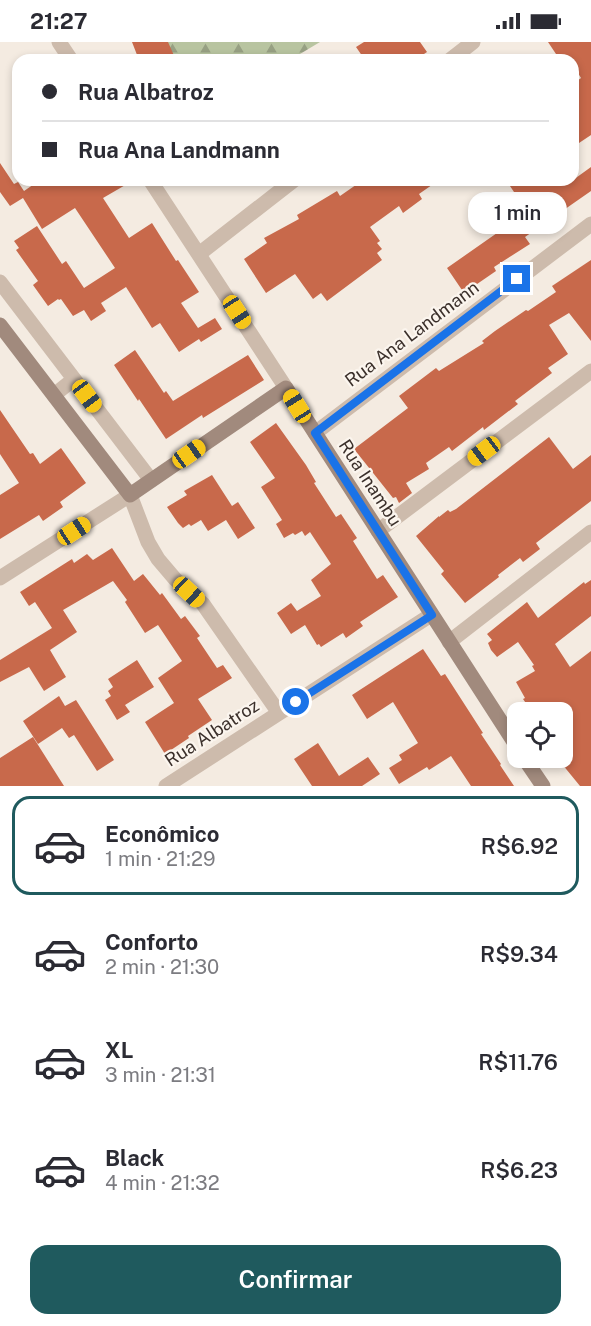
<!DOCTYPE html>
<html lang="pt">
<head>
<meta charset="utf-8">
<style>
  :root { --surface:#fff; --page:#f2f2f3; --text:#2b2b33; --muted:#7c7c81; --line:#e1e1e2; --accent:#1f5a5e }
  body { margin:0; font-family:"Public Sans",sans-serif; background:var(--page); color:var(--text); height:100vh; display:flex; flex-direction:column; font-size:22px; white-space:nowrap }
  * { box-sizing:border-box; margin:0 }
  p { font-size:20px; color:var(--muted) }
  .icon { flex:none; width:33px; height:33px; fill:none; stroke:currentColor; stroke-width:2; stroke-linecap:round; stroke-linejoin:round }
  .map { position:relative; height:744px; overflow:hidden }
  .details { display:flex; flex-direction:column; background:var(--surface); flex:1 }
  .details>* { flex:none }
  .banner { position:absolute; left:12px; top:12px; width:567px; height:132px; border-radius:18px; box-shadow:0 3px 9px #0003; display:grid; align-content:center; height:132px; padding:0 30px; background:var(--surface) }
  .controls { position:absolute; left:507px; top:660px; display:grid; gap:12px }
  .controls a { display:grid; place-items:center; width:66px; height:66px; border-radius:12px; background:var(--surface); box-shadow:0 3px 9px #0003; font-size:30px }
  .end { position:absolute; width:27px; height:27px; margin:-14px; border:8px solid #1a73e8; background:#fff; box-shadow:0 0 0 3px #fff }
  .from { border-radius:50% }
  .bubble { position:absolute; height:42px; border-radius:18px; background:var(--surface); box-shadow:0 3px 9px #0003; font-size:20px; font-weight:600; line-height:42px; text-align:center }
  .car { position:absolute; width:18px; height:36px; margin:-18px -9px; border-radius:8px; box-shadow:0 0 4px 2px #0007; background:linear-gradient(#f5c518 24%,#345 0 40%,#f5c518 0 76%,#345 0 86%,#f5c518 0) }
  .banner b { display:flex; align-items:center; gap:21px; height:57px; font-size:22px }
  .banner b+b { border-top:2px solid var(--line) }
  .banner i { width:15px; height:15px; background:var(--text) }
  ul { padding:10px 0 0; list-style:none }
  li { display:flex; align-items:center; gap:18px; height:99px; margin:0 12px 9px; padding:0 18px; border:3px solid transparent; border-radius:18px }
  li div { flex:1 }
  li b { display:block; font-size:22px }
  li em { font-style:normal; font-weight:600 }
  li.active { border-color:var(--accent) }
  li>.icon { width:54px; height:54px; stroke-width:1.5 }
  .action { display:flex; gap:12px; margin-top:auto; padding:12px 30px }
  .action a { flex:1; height:69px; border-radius:18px; background:var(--accent); color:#fff; font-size:24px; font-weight:600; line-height:69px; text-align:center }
  .status { display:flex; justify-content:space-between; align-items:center; height:42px; padding:0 30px; background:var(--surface); direction:ltr }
  .status svg { height:16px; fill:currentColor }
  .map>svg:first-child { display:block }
  .forest { fill:url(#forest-firs) }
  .building { fill:#c8694b }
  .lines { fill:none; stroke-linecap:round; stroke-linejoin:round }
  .minor { stroke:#cdbbac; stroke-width:15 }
  .tertiary { stroke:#cdbbac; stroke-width:15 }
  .secondary { stroke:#a18a7d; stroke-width:15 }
  .route { stroke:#1a73e8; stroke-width:8 }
  .labels { text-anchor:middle; stroke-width:4.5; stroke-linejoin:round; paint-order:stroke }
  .street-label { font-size:18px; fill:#3b302b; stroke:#fbf5ee }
</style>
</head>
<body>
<div class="status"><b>21:27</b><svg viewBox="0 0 49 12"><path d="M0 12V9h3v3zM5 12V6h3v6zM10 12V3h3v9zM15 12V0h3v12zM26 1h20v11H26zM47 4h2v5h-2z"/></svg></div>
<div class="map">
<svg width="591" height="744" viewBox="0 0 591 744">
  <defs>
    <pattern id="forest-firs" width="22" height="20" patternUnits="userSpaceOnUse" patternTransform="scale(1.5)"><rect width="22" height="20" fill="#b8c4a0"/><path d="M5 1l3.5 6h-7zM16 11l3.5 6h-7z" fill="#97a083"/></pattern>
  </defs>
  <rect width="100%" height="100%" fill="#f4ebe1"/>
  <!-- forest -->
  <path class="forest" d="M152,0H320L290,18H177Z"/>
  <!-- building -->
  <path class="building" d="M132,0H168L176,18H139Z
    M364,0H420L427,10L415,18H365L356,5Z
    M548,0H591V93L573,105V42L581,36L573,23V18H560Z
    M0,121L14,142L18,140L24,149L40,138H134L103,156L129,196L152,181L176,219L178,218L199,250L181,261L198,286L215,276L222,287L201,300L199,297L179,310L160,281L152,286L126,245L101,261L106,269L91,279L84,268L73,274L61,257L59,258L58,257L48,264L33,243L38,239L16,208L19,206L14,199L37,184L62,222L66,219L84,246L115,226L75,166L42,187L23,156L10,164L0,150Z
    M591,125V149L525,195L530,202L494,225L496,229L464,251L447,226L497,191L492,181L520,159L506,138H573Z
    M363,138H439L419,152L422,157L403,171L399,164L370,185L380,199L377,201L382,207L377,211L382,218L327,259L321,251L313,257L295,232L266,251L244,217L267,201L264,196L299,177L297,173L337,149L340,154Z
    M591,218V299L569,271L549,283L568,312L548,326L552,331L515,359L518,362L484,388L483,385L452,409L449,405L426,421L429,427L406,441L412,451L399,461L396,455L393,456L354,407L408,366L399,354L436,326L439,329L484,301L482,299L495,289L526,268L528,269L556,250L552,244Z
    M135,308L164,351L166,349L173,359L248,313L264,338L203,376L202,373L166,397L139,357L138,359L114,323Z
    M0,368L30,412L33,411L40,422L61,406L86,441L60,460L63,465L43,479L39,473L0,497V453L19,441L0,412Z
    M276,381L306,423L316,440L314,441L336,475L341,472L357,496L353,499L377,537L383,533L398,555L360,580L363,584L346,596L343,591L321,605L319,602L317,603L305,583L291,592L277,571L291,561L297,569L321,554L311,538L331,522L310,490L305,494L302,489L295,493L293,491L284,496L276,482L282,478L261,445L275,436L250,400Z
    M549,395L573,427L591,413V459L536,501L540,507L523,520L520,516L498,533L499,535L465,561L441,532L444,529L416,494L439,474V475L448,468L450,470L456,467Z
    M212,433L232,464L238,460L255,486L238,497L226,478L208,489L201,478L191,484L189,482L183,486L178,481L167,465L187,453L184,449Z
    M112,506L134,539L143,532L160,553L162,551L181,577L185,574L200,594L197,596L217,626L223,623L232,636L198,657L212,678L188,694L189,696L165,712L145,680L174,661L158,636L182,619L158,583L145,591L125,560L127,558L113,539L63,568L77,590L50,608L66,635L44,649L29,625L0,640V618L52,586L35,560L29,564L20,550L72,517L74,521L87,512L93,518Z
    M591,538V574L555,602L570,625L591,609V744H580L562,722V670H532L523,657L525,656L516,640L535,629L532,624L534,623L518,600L497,615L491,608L488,601L492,598L487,592L527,560L538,576L584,540L585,542Z
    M423,607L441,634L445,632L483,691L481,692L501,722L500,723L514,744H471L451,714L429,728L427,725L399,742L389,726L402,718L399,713L418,701L393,660L367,677L352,653Z
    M137,618L154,645L125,663L130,670L117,678L105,658L111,654L108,649L113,645L108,637Z
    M59,654L65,664L76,658L114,718L97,729L74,693L69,696L62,686L38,702L23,679Z
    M33,695L64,744H0V716Z
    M318,701L339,734L368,715L380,732L362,744H312L294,717Z"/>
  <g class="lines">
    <!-- minor -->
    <path class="minor" d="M450,18L473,0
      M199,212L294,138
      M0,240L151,438
      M54,353L74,337
      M315,391L591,182
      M378,489L591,329
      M0,536L130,453L148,500L158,517L175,537L203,562L279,671
      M449,600L591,490
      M166,744L431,573"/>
    <!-- tertiary -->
    <path class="tertiary" d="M59,0L71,18
      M150,138L286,346"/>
    <!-- secondary -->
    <path class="secondary" d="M0,283L130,453L286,346L518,706
      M524,716L543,744"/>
  </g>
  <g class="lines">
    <!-- route -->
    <path class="route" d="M296,660L432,573L315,391L517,237"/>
  </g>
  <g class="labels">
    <!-- street labels -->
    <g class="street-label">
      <text transform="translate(412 292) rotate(-37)" y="6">Rua Ana Landmann</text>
      <text transform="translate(370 441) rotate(57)" y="6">Rua Inambu</text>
      <text transform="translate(212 691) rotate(-33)" y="6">Rua Albatroz</text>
    </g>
  </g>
</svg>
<div class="controls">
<a><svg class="icon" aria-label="locate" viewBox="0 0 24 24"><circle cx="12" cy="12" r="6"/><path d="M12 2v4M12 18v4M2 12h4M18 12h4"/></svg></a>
</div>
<i class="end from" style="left:296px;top:660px"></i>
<i class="end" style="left:517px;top:237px"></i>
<div class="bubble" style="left:468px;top:150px;width:99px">1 min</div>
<i class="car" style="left:237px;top:270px;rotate:147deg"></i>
<i class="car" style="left:87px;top:354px;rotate:143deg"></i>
<i class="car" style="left:297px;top:364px;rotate:328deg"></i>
<i class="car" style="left:484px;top:409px;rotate:233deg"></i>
<i class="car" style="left:189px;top:412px;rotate:55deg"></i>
<i class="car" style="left:74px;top:489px;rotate:57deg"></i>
<i class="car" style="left:189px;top:550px;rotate:133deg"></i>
<div class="banner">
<b><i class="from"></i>Rua Albatroz</b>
<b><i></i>Rua Ana Landmann</b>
</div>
</div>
<section class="details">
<ul>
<li class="active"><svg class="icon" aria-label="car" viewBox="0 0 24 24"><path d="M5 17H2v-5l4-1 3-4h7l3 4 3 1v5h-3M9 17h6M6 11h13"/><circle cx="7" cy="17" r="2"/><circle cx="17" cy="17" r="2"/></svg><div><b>Econômico</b><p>1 min · 21:29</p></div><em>R$6.92</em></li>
<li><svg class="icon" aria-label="car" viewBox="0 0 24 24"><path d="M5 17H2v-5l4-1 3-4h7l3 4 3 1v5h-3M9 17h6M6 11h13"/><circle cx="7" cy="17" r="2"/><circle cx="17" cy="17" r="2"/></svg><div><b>Conforto</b><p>2 min · 21:30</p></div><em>R$9.34</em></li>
<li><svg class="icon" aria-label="car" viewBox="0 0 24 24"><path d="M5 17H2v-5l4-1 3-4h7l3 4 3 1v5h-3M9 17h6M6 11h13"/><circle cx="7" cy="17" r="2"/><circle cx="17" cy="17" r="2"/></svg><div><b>XL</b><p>3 min · 21:31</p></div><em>R$11.76</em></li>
<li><svg class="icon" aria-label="car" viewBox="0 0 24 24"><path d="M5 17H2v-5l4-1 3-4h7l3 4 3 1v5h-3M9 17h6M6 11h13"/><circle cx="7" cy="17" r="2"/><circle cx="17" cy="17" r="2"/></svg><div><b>Black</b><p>4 min · 21:32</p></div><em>R$6.23</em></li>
</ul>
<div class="action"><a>Confirmar</a></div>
</section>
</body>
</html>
